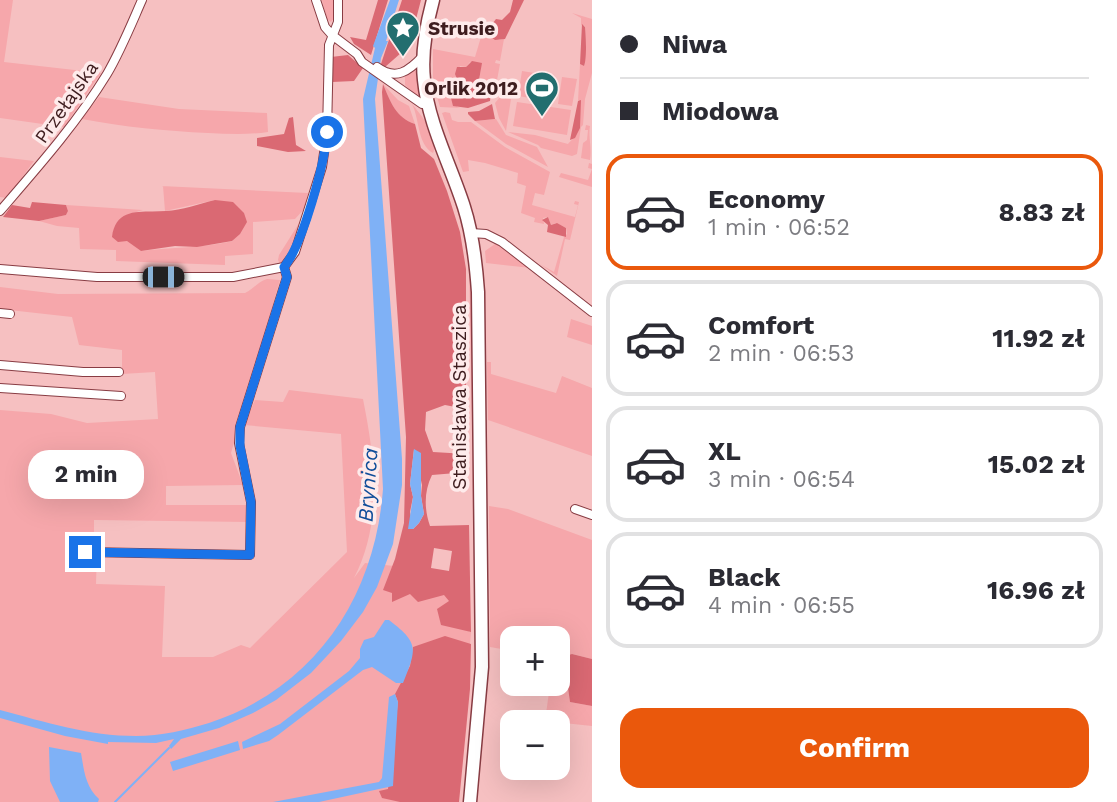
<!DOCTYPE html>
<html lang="en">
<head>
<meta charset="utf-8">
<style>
  :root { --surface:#fff; --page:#f7f7f7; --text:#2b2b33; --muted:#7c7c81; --line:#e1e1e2; --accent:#ea580c }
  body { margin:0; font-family:"Work Sans",sans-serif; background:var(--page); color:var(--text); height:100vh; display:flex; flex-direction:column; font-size:26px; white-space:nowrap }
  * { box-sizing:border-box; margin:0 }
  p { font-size:23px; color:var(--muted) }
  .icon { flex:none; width:38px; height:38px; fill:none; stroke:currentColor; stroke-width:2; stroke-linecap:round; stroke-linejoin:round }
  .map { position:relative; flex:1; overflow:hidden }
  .side { display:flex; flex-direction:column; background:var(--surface); width:525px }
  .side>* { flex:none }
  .banner { display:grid; align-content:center; height:154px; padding:0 28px; background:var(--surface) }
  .controls { position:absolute; left:500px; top:626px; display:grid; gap:14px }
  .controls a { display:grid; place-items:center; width:70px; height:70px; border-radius:14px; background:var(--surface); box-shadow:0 7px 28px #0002; font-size:35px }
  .end { position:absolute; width:32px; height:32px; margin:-16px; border:9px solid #1a73e8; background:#fff; box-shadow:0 0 0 4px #fff }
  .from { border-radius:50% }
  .bubble { position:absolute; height:49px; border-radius:21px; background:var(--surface); box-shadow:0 7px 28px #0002; font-size:23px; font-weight:700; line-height:49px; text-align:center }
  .car { position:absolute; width:21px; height:42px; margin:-21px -10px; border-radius:9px; box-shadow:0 0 5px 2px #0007; background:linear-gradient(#222 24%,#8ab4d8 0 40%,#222 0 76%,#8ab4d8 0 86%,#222 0) }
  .banner b { display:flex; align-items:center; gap:24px; height:66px; font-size:26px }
  .banner b+b { border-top:2px solid var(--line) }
  .banner i { width:18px; height:18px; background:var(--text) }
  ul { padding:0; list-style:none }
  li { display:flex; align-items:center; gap:21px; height:116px; margin:0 14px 10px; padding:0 14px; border:4px solid var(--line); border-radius:21px }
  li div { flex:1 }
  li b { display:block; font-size:26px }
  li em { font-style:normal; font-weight:700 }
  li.selected { border-color:var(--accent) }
  li>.icon { width:63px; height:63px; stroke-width:1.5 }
  .primary-button { display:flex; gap:14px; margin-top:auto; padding:14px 28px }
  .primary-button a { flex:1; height:80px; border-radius:21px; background:var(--accent); color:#fff; font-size:28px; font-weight:700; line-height:80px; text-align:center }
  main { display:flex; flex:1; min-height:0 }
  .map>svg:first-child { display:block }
  .green { fill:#f6a7ab }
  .forest { fill:#da6973; fill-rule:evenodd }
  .water { fill:#7fb1f6 }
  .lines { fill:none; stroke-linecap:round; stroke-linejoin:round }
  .stream { stroke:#7fb1f6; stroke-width:2 }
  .street-casing { stroke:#883c43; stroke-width:10 }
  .primary-casing { stroke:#883c43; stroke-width:15 }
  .street { stroke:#fff; stroke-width:8 }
  .primary { stroke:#fff; stroke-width:12 }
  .route { stroke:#1a73e8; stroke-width:9 }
  .labels { text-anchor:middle; stroke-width:7; stroke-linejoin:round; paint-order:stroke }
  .poi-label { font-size:19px; font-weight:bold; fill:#3e1d1f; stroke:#feebeb; text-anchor:start }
  .street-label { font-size:19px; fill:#3e1d1f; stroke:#feebeb }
  .water-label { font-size:21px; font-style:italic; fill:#0f4d99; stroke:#feebeb }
</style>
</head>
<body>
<main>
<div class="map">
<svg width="592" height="802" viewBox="0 0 592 802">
  <rect width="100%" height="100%" fill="#f6c0c1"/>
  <!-- green -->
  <path class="green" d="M0,0H13L4,62L101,73L64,127L0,118Z
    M322,0H334L335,17L331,22L327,19Z
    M572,13L592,19V73L585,99L583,125L581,127L577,154L572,156L541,148L538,145L508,132L535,135L568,144C570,141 577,136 578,131C581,122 579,109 579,100L578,101L580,64L584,66C587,54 586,38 585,26L581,25V18Z
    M484,27L489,28V33L499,40L504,39L500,61L496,60L495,63L500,64L495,91L490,98L489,84L479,80L481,69L470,62L466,67L460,66L456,78L461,90L457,107L461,108L440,107L433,83V49L475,57Z
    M413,68L416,71L420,95L417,96L405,85V75Z
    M522,71L547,75L543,100L518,96Z
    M562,77L577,79L572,106L558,104Z
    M383,84L398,100L409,106L415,124C396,118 390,101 383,84Z
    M99,97L179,109L267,113L268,132C248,135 228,134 208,133C165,131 124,127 82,119Z
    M500,97L511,99L506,131L499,118L495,103Z
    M517,102L571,110L567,135L513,126Z
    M412,104C422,116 440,138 433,153C417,144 420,120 412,104Z
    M445,112L450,113L452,120L458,122H471L505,147L550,172L544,195L535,193L532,205L575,217L578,205L574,204L575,201L579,202L570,240L565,239L557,276L540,264L554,272L564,237L567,234L566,228L556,223L551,225L548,217L543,218L544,224L534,222L535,218L521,213L526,186L517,183L518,173L485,163L468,160L469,171L463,172L442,113Z
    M496,119L506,135L537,147L548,167L506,144L475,121Z
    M586,125L590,126C588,136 592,147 590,160L581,158L583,143L587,140L588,130H585Z
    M0,157L34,161L7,198L0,197Z
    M438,158L441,161L467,240L472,276V421L469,264L458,210Z
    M589,163L592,164V187L559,177L561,173L588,180L592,169L588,168Z
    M161,186L308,193L305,208L295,219L253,222V254L225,256V265L116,261V250L80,249L79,228L57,226L39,221L66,215L68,211L66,205L143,210L133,213L127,240L141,251C172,247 203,248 233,241L215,200L165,211L163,186Z
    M301,220C297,237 294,253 280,264L278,260L279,255Z
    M495,244L500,246L531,268L486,263L485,251Z
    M267,279L280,280L231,453L243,485L166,486V505H248V522L94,520V538H85V549L97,550L96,584L165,586L162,657H213L241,645L250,648L347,552L341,434L244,425L255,400L283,402L289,390L363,399C375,459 383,522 354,578L365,563L453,572L469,632H471L458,802H0V410L51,414L87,423L158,419L155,372L122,374V350L79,345L72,317L0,309V287L58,294L245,293C254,289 257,282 267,279Z
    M571,319L592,326V345L567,337Z
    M487,362H491V374L556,393L562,376L592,388V456L488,420Z
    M489,506L508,509L592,540V659L572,654L558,658V639H513V651L490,647Z
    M550,685L568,688L570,702L592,706V726L545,721Z"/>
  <!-- forest -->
  <path class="forest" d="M378,0H388L371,55L354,44L350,37L366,40Z
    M402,0H421L409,46L385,67L381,64Z
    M513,0H524L505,39L495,40L491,37L489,28L496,19L502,20L510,12Z
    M582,24L585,27C586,36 587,59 584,66L580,64Z
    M348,55L363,68L354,81L332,82L331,57Z
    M472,61L482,63L479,80L492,85L490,101L468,108L453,106L451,98L461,89L455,74L457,67H466Z
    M383,84C390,101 396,118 415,124L421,148L434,159L447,191L460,232L466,269V409L445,405L426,412L425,430L433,452L467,454L468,472L432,475C424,491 424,509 430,526L469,525L471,632L441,625L437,609L449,601L444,595L418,602L410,594L392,602V593L383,590L395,559L404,523L406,437L382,92ZM414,449L422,485L421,496L424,514L419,523L413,529L410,512L413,497L410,484ZM434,548L452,551L449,571L431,568Z
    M581,100L580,128L575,138L570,140L578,101Z
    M492,104L495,119L475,121L468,114V112L479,111Z
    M293,117L296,145L306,151L288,152L257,146V138L284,134L289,118Z
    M215,200L233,202L244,213L247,222L240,234L232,241L197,247L175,246L141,251L127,241L118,242L112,237C116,205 144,213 166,211C182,210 199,204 215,200Z
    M32,202L66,205L68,211L66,215L39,221L3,217L12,205L30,208Z
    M548,217L551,225L557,223L566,228V237L547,232L548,225L542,220Z
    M445,636L471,644L470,689L459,802H400L382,798L379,791L388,789L398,702L395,694L410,666L413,647Z
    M572,654L592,659V706L570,702L568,688L550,685L558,684V658Z"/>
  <!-- water -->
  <path class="water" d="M390,0H399L386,41H388L381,58L375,99L402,459V485L393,544L377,587L363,612L341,641L311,673L276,700L253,713L219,728L181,739L171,749L169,746L174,739L156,743L108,742V744L65,736L0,718V710C45,722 89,736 136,736C161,736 186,730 209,723C315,688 375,597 383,489L363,99L375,48L373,46Z
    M414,449L421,453V496L424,514L419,523L413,529H408L413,497L410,484Z
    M385,620H389C419,643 417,648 403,683H396L372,667L363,670L278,735L269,741L243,749L242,742L280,724L349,671L360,658V649L364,640L374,637Z
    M395,694L398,702L393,786L319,802H273L379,782L382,778L389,697Z
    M238,741L240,750L173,771L170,762Z
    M49,747L81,753C84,770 85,786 99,799L98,802H60L50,781Z"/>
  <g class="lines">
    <!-- stream -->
    <path class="stream" d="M115,802L169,748"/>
    <!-- street casing -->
    <g class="street-casing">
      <path id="street" d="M316,0L325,27L332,35L357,54L362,62L422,104H429
        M377,67C396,81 409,71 423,56
        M0,211C38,167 77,123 107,74C121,50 131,25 142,0
        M471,233L486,234L502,242L592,312
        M284,267L295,252L322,167L327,132L329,45L338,22V0
        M0,269L97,277H233L284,267
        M0,313L10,314
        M0,365L83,372H119
        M0,388L121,396
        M575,509L592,515
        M85,552L250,555L251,502L239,443L240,427L287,277L284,267"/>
    </g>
    <!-- primary casing -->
    <g class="primary-casing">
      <path id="primary" d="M433,0C426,26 421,53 424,80C428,123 451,166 464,207C473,235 476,263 478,292L482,667L470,802"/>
    </g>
    <!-- street -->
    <use href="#street" class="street"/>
    <!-- primary -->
    <use href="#primary" class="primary"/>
  </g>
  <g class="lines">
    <!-- route -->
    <path class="route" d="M85,552L250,555L251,502L240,446V427L287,277L284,267C303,244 325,163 327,132"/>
  </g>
  <!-- icons -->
  <defs>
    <g id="sight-pin" transform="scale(1.75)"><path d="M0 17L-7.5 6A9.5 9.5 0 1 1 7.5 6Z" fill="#226e6f" stroke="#feebeb"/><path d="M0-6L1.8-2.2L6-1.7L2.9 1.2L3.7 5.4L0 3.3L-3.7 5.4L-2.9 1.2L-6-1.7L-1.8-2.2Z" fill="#fff"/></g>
    <g id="stadium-pin" transform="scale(1.75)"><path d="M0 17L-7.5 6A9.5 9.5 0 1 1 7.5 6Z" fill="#226e6f" stroke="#feebeb"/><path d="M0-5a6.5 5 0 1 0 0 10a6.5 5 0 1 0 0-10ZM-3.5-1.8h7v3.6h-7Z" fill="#fff"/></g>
  </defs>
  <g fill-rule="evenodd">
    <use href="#sight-pin" x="403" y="28"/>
    <use href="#stadium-pin" x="542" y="88"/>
  </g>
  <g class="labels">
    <!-- poi labels -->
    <g class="poi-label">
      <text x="428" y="35">Strusie</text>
      <text x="518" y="95" text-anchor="end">Orlik 2012</text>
    </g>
    <!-- street labels -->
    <g class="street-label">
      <text transform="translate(66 102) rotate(-55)" y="7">Przełajska</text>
      <text transform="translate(459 397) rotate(-90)" y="7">Stanisława Staszica</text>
    </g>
    <!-- water labels -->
    <g class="water-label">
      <text transform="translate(368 485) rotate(-86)" y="7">Brynica</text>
    </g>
  </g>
</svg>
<div class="controls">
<a>+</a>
<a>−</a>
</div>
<i class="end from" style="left:327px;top:132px"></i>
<i class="end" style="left:85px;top:552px"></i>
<div class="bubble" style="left:28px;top:450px;width:116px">2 min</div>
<i class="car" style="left:163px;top:277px;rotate:90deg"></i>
</div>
<section class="side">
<div class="banner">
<b><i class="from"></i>Niwa</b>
<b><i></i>Miodowa</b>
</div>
<ul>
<li class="selected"><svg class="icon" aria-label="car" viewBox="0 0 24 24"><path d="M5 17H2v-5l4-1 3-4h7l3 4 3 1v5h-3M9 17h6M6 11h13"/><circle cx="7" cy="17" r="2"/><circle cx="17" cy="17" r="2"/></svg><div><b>Economy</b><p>1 min · 06:52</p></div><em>8.83 zł</em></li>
<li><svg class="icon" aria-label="car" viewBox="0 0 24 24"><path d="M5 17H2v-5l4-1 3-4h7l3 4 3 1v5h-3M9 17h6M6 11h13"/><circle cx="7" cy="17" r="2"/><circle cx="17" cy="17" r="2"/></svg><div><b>Comfort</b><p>2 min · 06:53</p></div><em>11.92 zł</em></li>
<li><svg class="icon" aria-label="car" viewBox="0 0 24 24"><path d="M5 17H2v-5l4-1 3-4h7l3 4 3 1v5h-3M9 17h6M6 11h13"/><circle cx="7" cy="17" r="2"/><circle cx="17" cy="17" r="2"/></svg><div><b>XL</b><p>3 min · 06:54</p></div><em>15.02 zł</em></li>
<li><svg class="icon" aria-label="car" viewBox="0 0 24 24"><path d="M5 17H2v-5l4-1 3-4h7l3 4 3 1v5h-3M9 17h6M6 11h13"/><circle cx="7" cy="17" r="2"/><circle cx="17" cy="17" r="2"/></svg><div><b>Black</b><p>4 min · 06:55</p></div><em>16.96 zł</em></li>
</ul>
<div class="primary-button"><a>Confirm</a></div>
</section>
</main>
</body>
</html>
